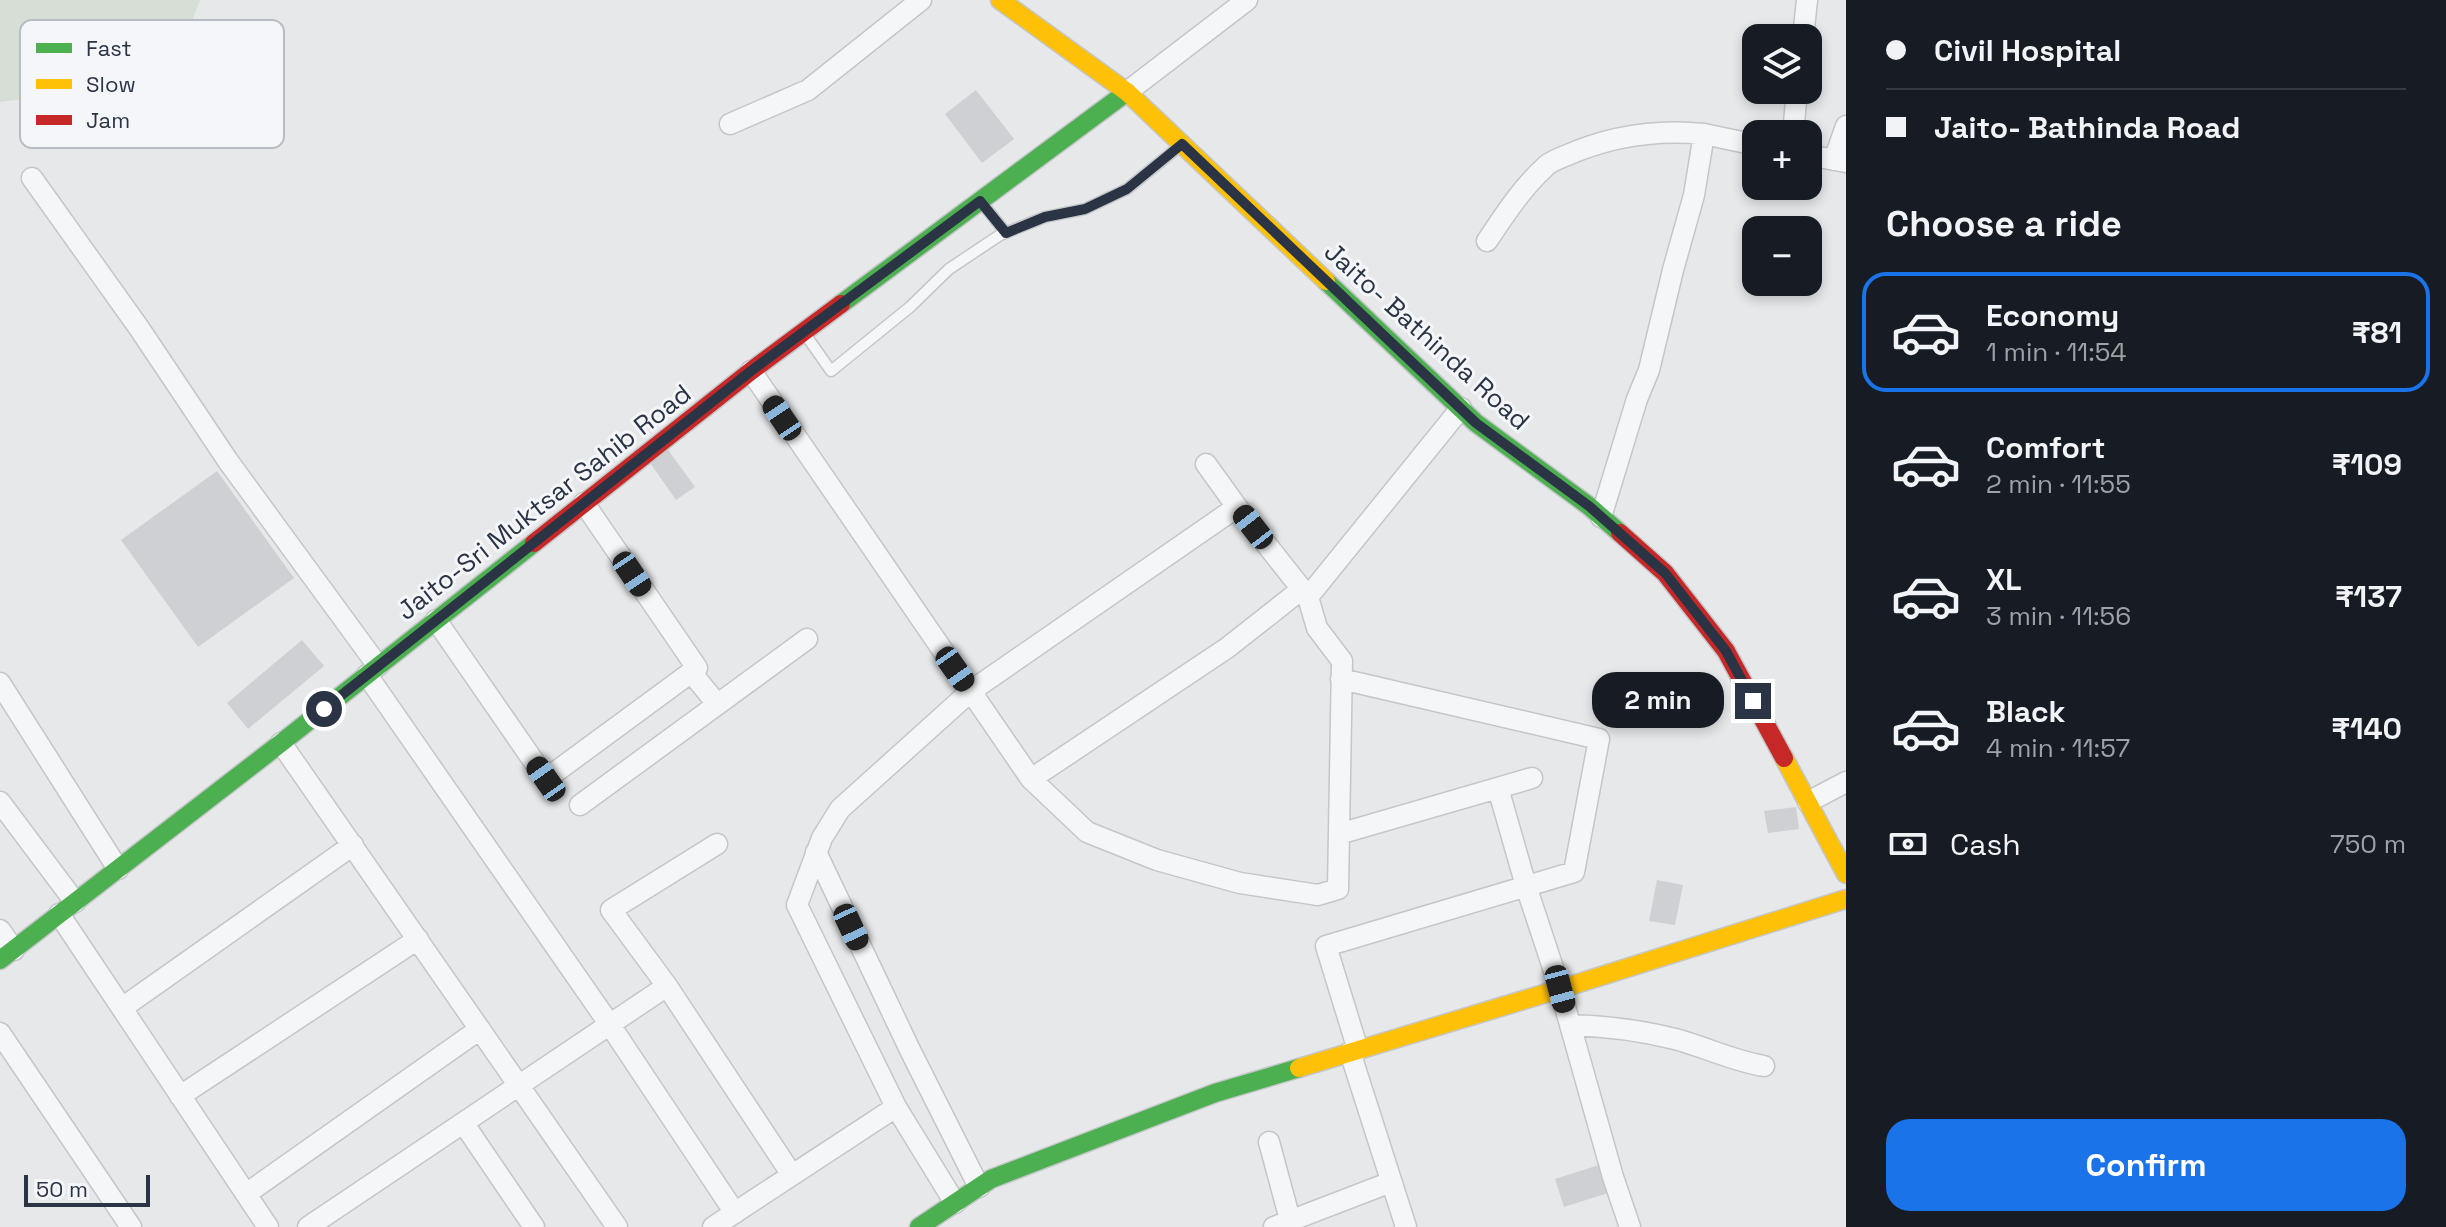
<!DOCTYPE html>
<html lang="en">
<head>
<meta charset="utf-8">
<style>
  :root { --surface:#171b24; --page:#242831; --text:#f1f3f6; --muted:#9ea1a6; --line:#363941; --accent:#1a73e8 }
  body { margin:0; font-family:"Space Grotesk",sans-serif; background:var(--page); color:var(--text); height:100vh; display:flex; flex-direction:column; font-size:30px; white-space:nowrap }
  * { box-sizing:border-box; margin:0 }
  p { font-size:26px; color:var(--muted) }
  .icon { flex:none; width:44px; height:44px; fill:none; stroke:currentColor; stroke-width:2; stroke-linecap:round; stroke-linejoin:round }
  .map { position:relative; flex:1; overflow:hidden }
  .details { display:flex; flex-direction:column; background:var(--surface); width:600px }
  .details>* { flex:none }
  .guide { display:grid; align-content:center; height:176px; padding:0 40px; background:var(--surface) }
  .controls { position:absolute; left:1742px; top:24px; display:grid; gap:16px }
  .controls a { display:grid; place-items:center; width:80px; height:80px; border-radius:16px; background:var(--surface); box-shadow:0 4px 12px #0003; font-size:40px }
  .scale { position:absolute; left:24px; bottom:20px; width:126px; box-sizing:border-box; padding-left:8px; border:4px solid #2b3445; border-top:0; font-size:22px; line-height:28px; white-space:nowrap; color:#2b3445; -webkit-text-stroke:6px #f4f6f9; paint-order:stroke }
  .end { position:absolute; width:36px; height:36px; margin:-18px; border:10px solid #2b3445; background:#fff; box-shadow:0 0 0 4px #fff }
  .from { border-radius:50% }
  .bubble { position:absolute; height:56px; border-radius:24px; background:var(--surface); box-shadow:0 4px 12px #0003; font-size:26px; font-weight:800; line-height:56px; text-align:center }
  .car { position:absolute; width:24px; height:48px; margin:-24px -12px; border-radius:10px; box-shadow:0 0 6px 2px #0007; background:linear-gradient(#222 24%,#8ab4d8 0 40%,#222 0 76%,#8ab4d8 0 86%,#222 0) }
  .guide b { display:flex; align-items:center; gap:28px; height:76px; font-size:30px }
  .guide b+b { border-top:2px solid var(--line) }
  .guide i { width:20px; height:20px; background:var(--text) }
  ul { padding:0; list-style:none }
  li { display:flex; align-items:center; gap:24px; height:120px; margin:0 16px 12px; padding:0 24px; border:4px solid transparent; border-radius:24px }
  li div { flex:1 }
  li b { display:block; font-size:30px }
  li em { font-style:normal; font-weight:800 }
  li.active { border-color:var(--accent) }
  li>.icon { width:72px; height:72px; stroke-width:1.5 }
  h2 { padding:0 40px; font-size:36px; line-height:96px }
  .pay { display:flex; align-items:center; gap:20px; height:88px; padding:0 40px; font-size:30px }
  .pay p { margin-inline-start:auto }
  .action { display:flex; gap:16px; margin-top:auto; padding:16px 40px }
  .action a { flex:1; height:92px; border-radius:24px; background:var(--accent); color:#fff; font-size:32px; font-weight:800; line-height:92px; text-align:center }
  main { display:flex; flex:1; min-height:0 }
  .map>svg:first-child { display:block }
  .park { fill:#d6ded6 }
  .building { fill:#ced0d3 }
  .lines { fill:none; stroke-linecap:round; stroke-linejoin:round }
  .lane-casing { stroke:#c4c6c8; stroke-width:13 }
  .street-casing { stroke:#c4c6c8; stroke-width:23 }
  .fast-casing { stroke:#c4c6c8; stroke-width:21 }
  .slow-casing { stroke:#c4c6c8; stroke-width:21 }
  .jam-casing { stroke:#c4c6c8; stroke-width:21 }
  .lane { stroke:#f5f6f7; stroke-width:10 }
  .street { stroke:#f5f6f7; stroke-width:20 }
  .fast { stroke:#4caf50; stroke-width:18 }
  .slow { stroke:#ffc107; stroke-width:18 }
  .jam { stroke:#c62828; stroke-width:18 }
  .route { stroke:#2b3445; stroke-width:10 }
  .labels { text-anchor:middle; stroke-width:6; stroke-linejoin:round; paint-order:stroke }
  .street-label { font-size:26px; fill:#2b3445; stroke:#f4f6f9 }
  .key { fill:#f4f6f9; stroke:#b8bcc3; stroke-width:2 }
  .key-label { font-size:22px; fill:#2b3445 }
</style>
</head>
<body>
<main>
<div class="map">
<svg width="1846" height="1227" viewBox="0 0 1846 1227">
  <rect width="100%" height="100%" fill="#e6e8ea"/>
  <!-- park -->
  <path class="park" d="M0,0H200L181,49L152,74L116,92L52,95L0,102Z"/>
  <!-- building -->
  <path class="building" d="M976,90L1014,139L982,163L945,114Z
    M666,447L695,487L676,500L648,460Z
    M217,471L294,578L198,647L121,540Z
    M302,640L324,666L248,729L227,703Z
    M1796,807L1799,829L1768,833L1764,811Z
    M1657,880L1683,885L1675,925L1649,921Z
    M1599,1165L1608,1193L1564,1207L1555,1179Z"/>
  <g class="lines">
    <!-- lane casing -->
    <g class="lane-casing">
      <path id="lane" d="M982,203L1006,233
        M805,334L831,371L910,307L949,269L1000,235L1045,217L1085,209L1127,189L1181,145"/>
    </g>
    <!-- street casing -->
    <g class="street-casing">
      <path id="street" d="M1803,38L1807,0
        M1127,92L1247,0
        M730,124L808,90L921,0
        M1793,134L1797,90
        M1808,155L1846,162
        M1834,160L1846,126
        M32,178L139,328L228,461L378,666
        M1487,241C1504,216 1521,189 1544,168C1549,162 1558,159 1565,156C1610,136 1656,129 1704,134
        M751,371L1031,779L1227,648L1302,589
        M1237,507L1308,597L1461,408
        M1601,517L1637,399L1649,370L1673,270L1694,195L1704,134L1756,145
        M436,620L546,779L697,668L584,503
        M691,672L717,704
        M367,675L610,1025L735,1213
        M1341,679L1599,739L1574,872L1326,946L1358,1050
        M0,683L118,869
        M281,743L617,1227
        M1031,779L1087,832L1157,860L1240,883L1318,895L1338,889L1342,661L1317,628L1308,597
        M1498,788L1526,886L1560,989L1613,1177L1630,1227
        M0,802L75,902
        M1808,802L1846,782
        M580,805L807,639
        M1339,834L1532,778
        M816,852L910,1050L979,1187
        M59,914L268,1227
        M0,930L14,950
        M667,986L792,1175
        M122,1008L353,845
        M1570,1025C1608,1026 1639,1030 1675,1039C1705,1047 1733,1061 1764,1066
        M0,1033L131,1227
        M1350,1052L1406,1227
        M180,1096L418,939
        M896,1107L797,905L822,838L840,809L971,691L1237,507L1206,464
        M464,1124L534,1227
        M1269,1142L1292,1227
        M246,1194L480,1029
        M308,1227L667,986L611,910L717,844
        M713,1227L896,1107L955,1203
        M1274,1227L1391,1182"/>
    </g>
    <!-- fast casing -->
    <g class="fast-casing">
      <path id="fast" d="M1326,281L1476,423L1589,506L1620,533
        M841,304L1127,92
        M0,960L281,743L534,543
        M919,1227L991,1179L1215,1093L1299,1068"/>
    </g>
    <!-- slow casing -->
    <g class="slow-casing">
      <path id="slow" d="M1000,0L1127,92L1326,281
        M1784,758L1846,874
        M1299,1068L1560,989L1846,899"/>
    </g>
    <!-- jam casing -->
    <g class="jam-casing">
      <path id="jam" d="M1620,533L1665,573L1726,651L1784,758
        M534,543L751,371L841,304"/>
    </g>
    <!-- lane -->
    <use href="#lane" class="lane"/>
    <!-- street -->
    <use href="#street" class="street"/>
    <!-- fast -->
    <use href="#fast" class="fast"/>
    <!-- slow -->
    <use href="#slow" class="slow"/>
    <!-- jam -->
    <use href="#jam" class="jam"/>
  </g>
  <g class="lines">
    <!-- route -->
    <path class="route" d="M324,709L751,371L980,201L1006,233L1045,217L1085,209L1127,189L1182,144L1476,423L1589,506L1665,573L1726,651L1753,701"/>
  </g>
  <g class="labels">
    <!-- street labels -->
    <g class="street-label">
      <text transform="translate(1427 336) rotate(42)" y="9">Jaito- Bathinda Road</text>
      <text transform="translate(544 502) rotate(-38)" y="9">Jaito-Sri Muktsar Sahib Road</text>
    </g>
  </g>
  <!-- legend -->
  <rect x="20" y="20" width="264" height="128" rx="12" class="key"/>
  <rect x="36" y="43" width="36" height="10" fill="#4caf50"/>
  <rect x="36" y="79" width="36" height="10" fill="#ffc107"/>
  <rect x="36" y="115" width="36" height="10" fill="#c62828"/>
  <g class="key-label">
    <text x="86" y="56">Fast</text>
    <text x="86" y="92">Slow</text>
    <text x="86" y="128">Jam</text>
  </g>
</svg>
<div class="controls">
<a><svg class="icon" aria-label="layers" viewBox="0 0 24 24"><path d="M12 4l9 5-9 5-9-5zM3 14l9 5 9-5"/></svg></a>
<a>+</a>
<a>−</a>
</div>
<div class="scale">50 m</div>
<i class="end from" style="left:324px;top:709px"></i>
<i class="end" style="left:1753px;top:701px"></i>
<div class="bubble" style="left:1592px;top:672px;width:132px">2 min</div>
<i class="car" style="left:782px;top:418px;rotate:326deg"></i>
<i class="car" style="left:1253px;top:527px;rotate:322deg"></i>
<i class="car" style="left:632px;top:574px;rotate:146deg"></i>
<i class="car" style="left:955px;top:669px;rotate:145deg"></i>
<i class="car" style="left:546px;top:779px;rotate:325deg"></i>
<i class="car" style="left:851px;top:927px;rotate:155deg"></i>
<i class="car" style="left:1560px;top:989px;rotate:165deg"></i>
</div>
<section class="details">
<div class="guide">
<b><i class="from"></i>Civil Hospital</b>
<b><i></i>Jaito- Bathinda Road</b>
</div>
<h2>Choose a ride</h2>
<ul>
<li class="active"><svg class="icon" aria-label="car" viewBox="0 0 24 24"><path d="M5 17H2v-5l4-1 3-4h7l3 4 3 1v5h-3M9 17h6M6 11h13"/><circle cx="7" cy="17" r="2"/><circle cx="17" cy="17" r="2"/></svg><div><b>Economy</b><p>1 min · 11:54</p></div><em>₹81</em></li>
<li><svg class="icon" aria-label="car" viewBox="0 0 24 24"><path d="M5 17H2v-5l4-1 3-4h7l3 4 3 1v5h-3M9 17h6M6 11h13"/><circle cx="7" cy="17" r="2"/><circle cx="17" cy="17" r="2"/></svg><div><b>Comfort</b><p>2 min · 11:55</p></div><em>₹109</em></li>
<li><svg class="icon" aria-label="car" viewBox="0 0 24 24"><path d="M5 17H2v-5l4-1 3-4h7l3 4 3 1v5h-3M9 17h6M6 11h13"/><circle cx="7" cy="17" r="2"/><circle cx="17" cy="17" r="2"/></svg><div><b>XL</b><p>3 min · 11:56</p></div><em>₹137</em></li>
<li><svg class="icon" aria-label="car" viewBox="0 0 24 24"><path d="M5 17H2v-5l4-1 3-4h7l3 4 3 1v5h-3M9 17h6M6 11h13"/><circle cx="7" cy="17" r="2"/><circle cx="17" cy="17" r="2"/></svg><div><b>Black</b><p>4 min · 11:57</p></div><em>₹140</em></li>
</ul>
<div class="pay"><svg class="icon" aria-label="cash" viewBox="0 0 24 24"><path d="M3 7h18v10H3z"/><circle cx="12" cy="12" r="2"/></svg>Cash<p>750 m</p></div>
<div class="action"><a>Confirm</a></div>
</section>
</main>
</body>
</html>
